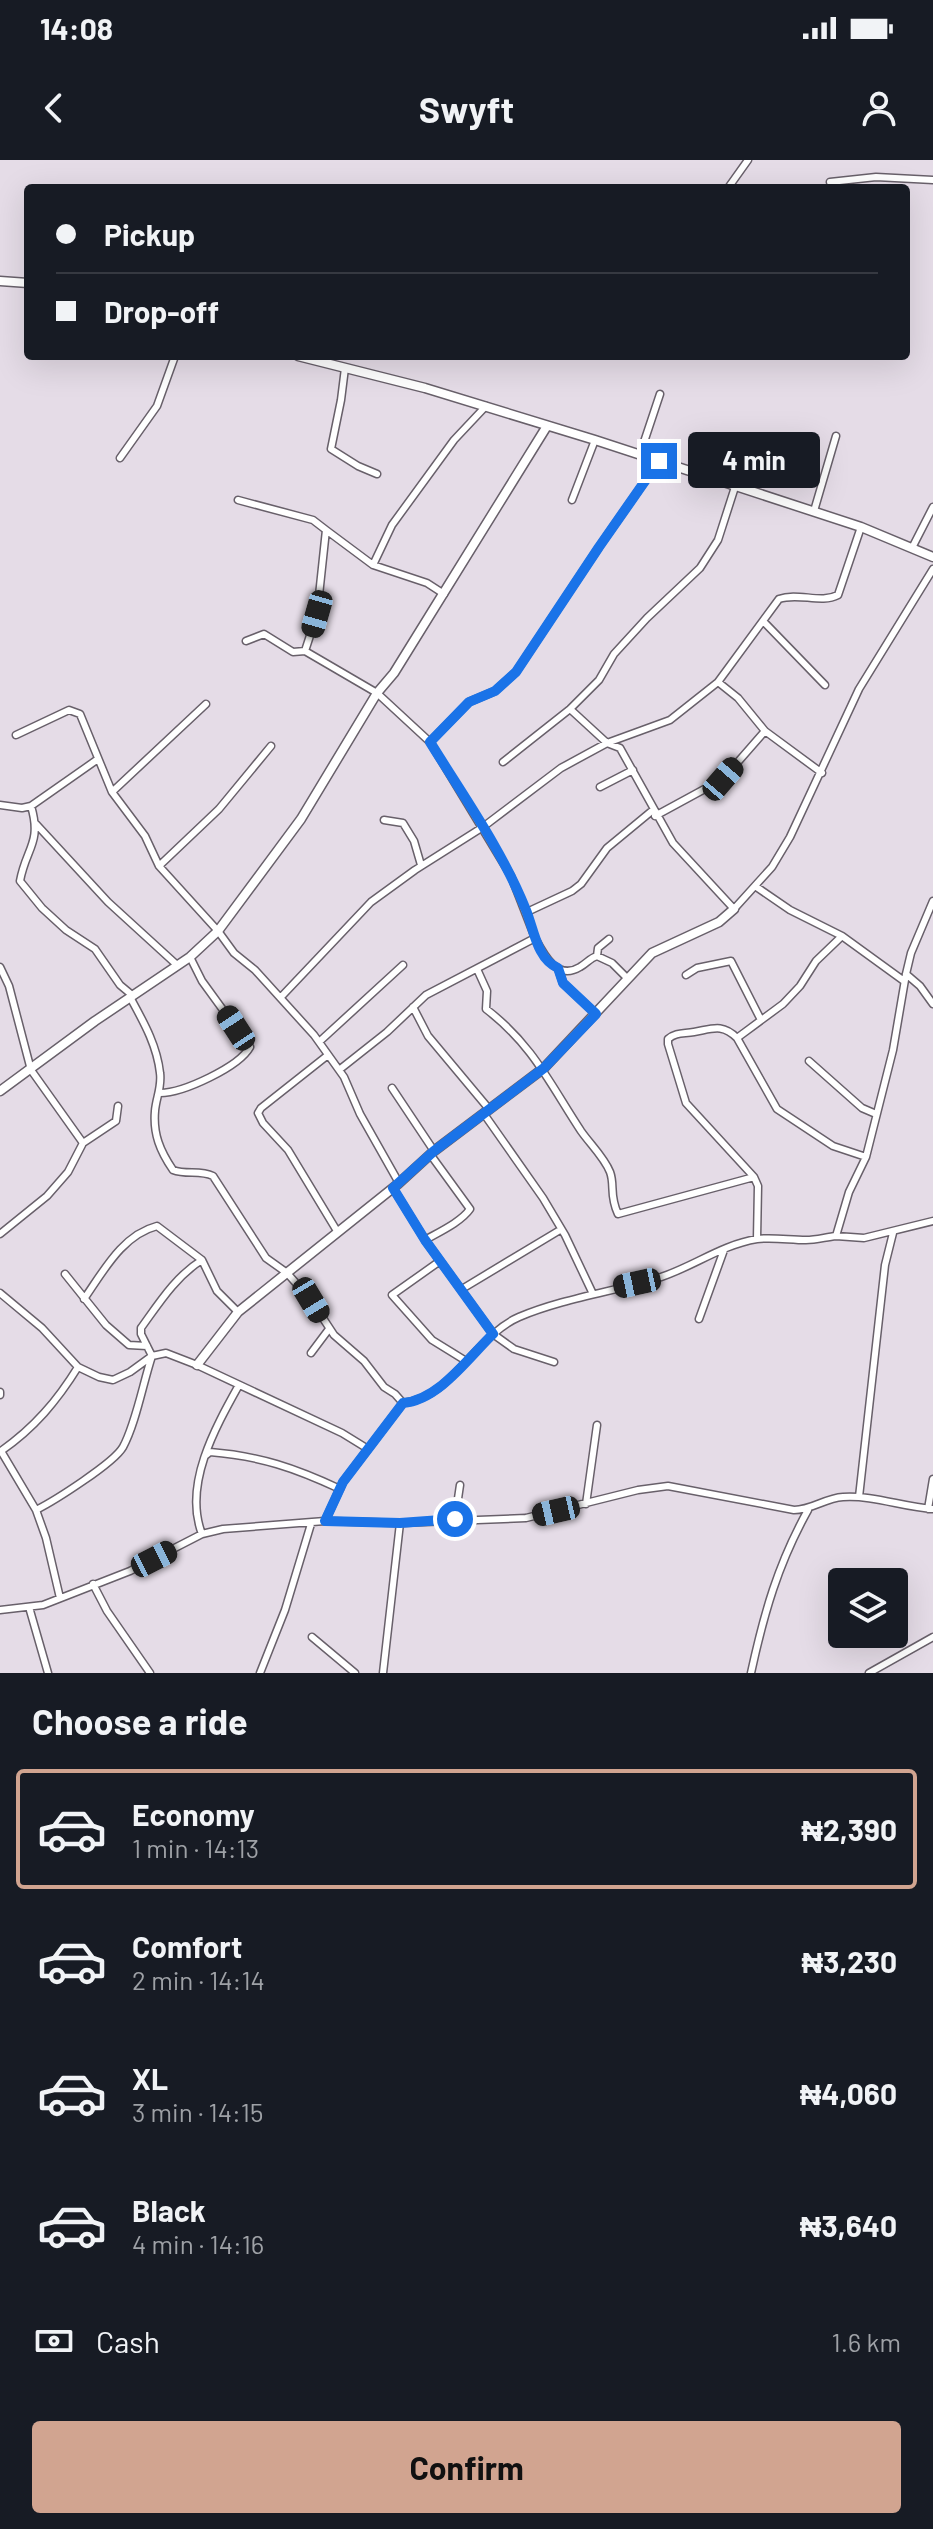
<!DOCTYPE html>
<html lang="en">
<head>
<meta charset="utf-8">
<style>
  :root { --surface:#171b24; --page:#20242c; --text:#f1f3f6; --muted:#9ea1a6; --line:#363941; --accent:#d1a490 }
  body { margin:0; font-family:Barlow,sans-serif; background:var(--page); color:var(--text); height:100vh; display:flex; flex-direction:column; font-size:30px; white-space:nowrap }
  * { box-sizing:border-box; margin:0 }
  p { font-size:26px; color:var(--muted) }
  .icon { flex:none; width:44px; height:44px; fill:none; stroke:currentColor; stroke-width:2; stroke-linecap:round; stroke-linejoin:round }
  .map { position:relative; height:1513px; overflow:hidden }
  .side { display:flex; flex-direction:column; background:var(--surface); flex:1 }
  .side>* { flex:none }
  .hud { position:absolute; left:24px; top:24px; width:886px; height:176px; border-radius:8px; box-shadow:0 8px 32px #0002; display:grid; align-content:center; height:176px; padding:0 32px; background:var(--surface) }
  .fabs { position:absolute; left:828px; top:1408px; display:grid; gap:16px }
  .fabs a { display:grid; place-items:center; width:80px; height:80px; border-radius:8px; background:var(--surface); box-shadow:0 8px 32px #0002; font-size:40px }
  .end { position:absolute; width:36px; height:36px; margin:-18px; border:10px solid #1a73e8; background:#fff; box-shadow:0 0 0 4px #fff }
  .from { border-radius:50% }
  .bubble { position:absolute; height:56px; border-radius:8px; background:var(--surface); box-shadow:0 8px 32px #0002; font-size:26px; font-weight:700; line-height:56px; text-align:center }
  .car { position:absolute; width:24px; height:48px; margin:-24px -12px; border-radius:10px; box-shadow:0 0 6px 2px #0007; background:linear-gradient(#222 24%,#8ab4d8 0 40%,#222 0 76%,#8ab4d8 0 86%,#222 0) }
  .hud b { display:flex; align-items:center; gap:28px; height:76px; font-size:30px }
  .hud b+b { border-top:2px solid var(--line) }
  .hud i { width:20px; height:20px; background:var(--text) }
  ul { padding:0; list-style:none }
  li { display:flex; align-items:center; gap:24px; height:120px; margin:0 16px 12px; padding:0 16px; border:4px solid transparent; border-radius:8px }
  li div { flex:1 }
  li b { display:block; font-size:30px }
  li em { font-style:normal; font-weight:700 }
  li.current { border-color:var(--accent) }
  li>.icon { width:72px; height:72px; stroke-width:1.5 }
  h2 { padding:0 32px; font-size:36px; line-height:96px }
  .pay { display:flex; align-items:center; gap:20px; height:88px; padding:0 32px; font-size:30px }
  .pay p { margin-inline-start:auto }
  .action { display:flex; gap:16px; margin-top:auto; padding:16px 32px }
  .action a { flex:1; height:92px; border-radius:8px; background:var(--accent); color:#111; font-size:32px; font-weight:700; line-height:92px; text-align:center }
  .status { display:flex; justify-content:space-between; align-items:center; height:56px; padding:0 40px; background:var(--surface); direction:ltr }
  .status svg { height:22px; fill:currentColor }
  header { display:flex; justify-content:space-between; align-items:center; height:104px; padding:0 32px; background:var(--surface); font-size:36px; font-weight:700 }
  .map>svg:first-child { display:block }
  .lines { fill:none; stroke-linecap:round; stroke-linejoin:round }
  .street-casing { stroke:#68606a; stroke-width:9 }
  .secondary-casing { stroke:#68606a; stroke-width:11 }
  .street { stroke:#fff; stroke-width:6 }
  .secondary { stroke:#fff; stroke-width:8 }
  .route { stroke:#1a73e8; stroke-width:10 }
</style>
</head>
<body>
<div class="status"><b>14:08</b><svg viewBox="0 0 49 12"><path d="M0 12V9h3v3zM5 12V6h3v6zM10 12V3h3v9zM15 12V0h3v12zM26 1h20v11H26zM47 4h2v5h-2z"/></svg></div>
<header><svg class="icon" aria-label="back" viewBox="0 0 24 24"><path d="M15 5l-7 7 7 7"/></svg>Swyft<svg class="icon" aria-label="person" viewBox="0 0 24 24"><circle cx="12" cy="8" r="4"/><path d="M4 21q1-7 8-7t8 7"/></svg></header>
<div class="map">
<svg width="933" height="1513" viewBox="0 0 933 1513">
  <rect width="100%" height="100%" fill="#e5dce7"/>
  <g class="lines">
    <!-- street casing -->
    <g class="street-casing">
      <path id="street" d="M830,22L876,17L933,20
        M728,28L748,0
        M345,208L341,240L331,289L358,306L377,314
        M640,294L660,234
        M120,298L157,246L175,196
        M238,340L313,360L326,370
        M572,340L595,280
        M814,351L836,276
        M912,388L933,347
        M373,405L392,365L454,280L486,246
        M763,461L825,525
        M246,481L264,474L293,492L305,491L377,533L430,582L511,716L535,778L426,835L387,872L339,910
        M305,491L317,454L326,370L373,405L427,423L444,434
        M718,522L738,538L765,571L822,613
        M570,549L607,583L620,588L673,683L734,749L772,707L790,677L859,529L933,409
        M16,575L69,550L80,554L112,632L145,676L159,706L218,771L234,793L255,810L314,875L344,917L360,954L399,1023
        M430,582L469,542L495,531L516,512L599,387L659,301
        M503,602L570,549L599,520L614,494L647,458L700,408L718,380L735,327
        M600,627L633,610
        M112,632L206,544
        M0,645L22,648L31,646L98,599
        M31,646C42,683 26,688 20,721L42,748L66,770L95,789L120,825L132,835
        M655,656L723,619L765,571
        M384,660L403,663L414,681L421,705
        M36,664L108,742L177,805
        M159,706L219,649L271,586
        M755,726L790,750L842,776L904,821
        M933,741L911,793L906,814L893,890L866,997L849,1032L836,1076L864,1078L933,1061
        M527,752L572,731L581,724L607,688L653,650
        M535,778C544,795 557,821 580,807C587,803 590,798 597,796L612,803L626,817
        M597,796L598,788L609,779
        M0,807L9,826L31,910L83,983
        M558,808L563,823L596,854
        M477,809L487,831L486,849C533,885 550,924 581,971C590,984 604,997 610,1012C615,1025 609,1035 618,1054L754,1017
        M906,814L920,826L933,844
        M686,815L697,808L731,801L761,860
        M130,837C143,861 157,885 160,913C162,927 156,938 155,951C153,974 160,991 173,1010C186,1015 200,1010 213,1016L266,1098L287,1113L311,1140L334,1175L364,1201L384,1227L395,1234L403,1243
        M281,837L371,742L415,710L483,667L561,608L607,583L670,560L718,522L779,439C798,432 821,444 838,435L861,367
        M413,847L428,876L489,949
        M737,878L783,844L800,826L816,801L842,776
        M319,882L403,805
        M328,895L261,948L258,953L263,963L288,990L337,1071
        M809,901L862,948L876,954
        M392,928L434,991
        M160,933C183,933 239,907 250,887L202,821L190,797
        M484,954L543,1038L565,1075L593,1134
        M393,1028L425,1080L493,1174L514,1189L554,1202
        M0,1074L47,1036L68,1012L83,983L116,961L118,946
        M757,1079L758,1026L754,1017L686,943L668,884V879C676,872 684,874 694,872C712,869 722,863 737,878L777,949L833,986L866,997
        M425,1080C439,1072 461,1062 470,1049L430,994
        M202,1100C176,1116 159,1143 141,1168V1174L152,1196L166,1193L197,1205L342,1273L368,1289
        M440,1101L392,1135L432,1180L466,1201
        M65,1114L106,1165L129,1185L147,1186
        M462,1129L560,1070
        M0,1133L42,1168L78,1207L99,1217L113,1220L130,1212L152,1196C143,1223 136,1263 123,1287C114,1303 54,1341 36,1350
        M84,1139C103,1112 122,1075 157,1066L202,1100L217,1131L238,1152
        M699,1159L724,1090
        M311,1193L329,1169
        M0,1232V1235
        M205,1296L210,1292C260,1296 295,1308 340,1329
        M859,1337L885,1105L893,1073
        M586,1344L597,1265
        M928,1349L933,1319
        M455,1359L460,1325
        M325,1361L343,1322L403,1243C452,1238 475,1176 519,1157C562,1139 610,1132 655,1119C690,1109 720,1085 757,1079C773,1077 790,1080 806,1080C816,1080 826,1077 836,1076
        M202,1374C183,1325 215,1268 239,1225
        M93,1424L107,1451L150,1513
        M60,1438L46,1378L36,1350L1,1291C34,1268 57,1241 78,1207
        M29,1447L48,1513
        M0,1450L43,1445L130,1411L202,1374L223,1369L325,1361L400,1363L526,1358L638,1330L668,1326L794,1350C812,1350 825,1338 843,1337C873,1335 903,1347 933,1349
        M312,1477L355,1513
        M260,1513L285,1450L311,1364
        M383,1513L400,1363
        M751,1513C764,1453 778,1404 808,1350
        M869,1513L933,1477"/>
    </g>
    <!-- secondary casing -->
    <g class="secondary-casing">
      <path id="secondary" d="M0,121L28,123
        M298,196L425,228L595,280L861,367L933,397
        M0,931L95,861L190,797L218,771L301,659L377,533L394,513L547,266
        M197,1205L238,1152L398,1024L434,991L544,908L652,793L719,762L734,749"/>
    </g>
    <!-- street -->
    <use href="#street" class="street"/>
    <!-- secondary -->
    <use href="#secondary" class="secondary"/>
  </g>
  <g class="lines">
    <!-- route -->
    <path class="route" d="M455,1359L400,1363L325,1361L343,1322L403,1243C439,1240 468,1198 493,1174L425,1080L393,1028L434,991L544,908L596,854L563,823L558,808C537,799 534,770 526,750C502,690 464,637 430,582L469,542L495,531L516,512L599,387L659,301"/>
  </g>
</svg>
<div class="fabs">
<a><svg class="icon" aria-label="layers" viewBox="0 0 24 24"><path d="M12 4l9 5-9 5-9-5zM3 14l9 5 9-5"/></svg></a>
</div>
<i class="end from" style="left:455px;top:1359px"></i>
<i class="end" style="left:659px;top:301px"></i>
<div class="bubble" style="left:688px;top:272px;width:132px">4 min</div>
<i class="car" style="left:317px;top:454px;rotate:196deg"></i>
<i class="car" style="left:723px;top:619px;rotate:41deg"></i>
<i class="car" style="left:236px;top:868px;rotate:327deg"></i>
<i class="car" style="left:637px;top:1123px;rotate:258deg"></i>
<i class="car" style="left:311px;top:1140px;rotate:149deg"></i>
<i class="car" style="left:556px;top:1351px;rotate:257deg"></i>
<i class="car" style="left:154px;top:1399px;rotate:63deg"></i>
<div class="hud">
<b><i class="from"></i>Pickup</b>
<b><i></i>Drop-off</b>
</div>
</div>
<section class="side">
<h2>Choose a ride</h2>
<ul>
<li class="current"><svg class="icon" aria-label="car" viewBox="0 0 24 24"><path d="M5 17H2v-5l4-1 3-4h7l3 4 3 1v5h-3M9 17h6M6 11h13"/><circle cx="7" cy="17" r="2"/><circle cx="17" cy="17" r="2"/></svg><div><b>Economy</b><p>1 min · 14:13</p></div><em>₦2,390</em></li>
<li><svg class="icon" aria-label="car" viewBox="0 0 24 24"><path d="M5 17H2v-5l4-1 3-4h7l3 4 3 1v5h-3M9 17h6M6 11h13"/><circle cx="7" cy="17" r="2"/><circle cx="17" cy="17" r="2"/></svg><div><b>Comfort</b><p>2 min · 14:14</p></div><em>₦3,230</em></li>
<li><svg class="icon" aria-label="car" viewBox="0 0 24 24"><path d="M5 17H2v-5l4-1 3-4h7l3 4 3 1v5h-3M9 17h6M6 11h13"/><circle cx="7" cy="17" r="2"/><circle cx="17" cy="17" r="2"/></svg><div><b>XL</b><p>3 min · 14:15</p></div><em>₦4,060</em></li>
<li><svg class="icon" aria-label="car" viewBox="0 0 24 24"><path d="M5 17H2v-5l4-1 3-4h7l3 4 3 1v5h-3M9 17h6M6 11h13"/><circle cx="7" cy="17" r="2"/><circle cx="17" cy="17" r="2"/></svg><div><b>Black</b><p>4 min · 14:16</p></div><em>₦3,640</em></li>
</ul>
<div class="pay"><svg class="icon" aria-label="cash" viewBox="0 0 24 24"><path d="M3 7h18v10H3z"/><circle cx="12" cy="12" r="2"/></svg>Cash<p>1.6 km</p></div>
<div class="action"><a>Confirm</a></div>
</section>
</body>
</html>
